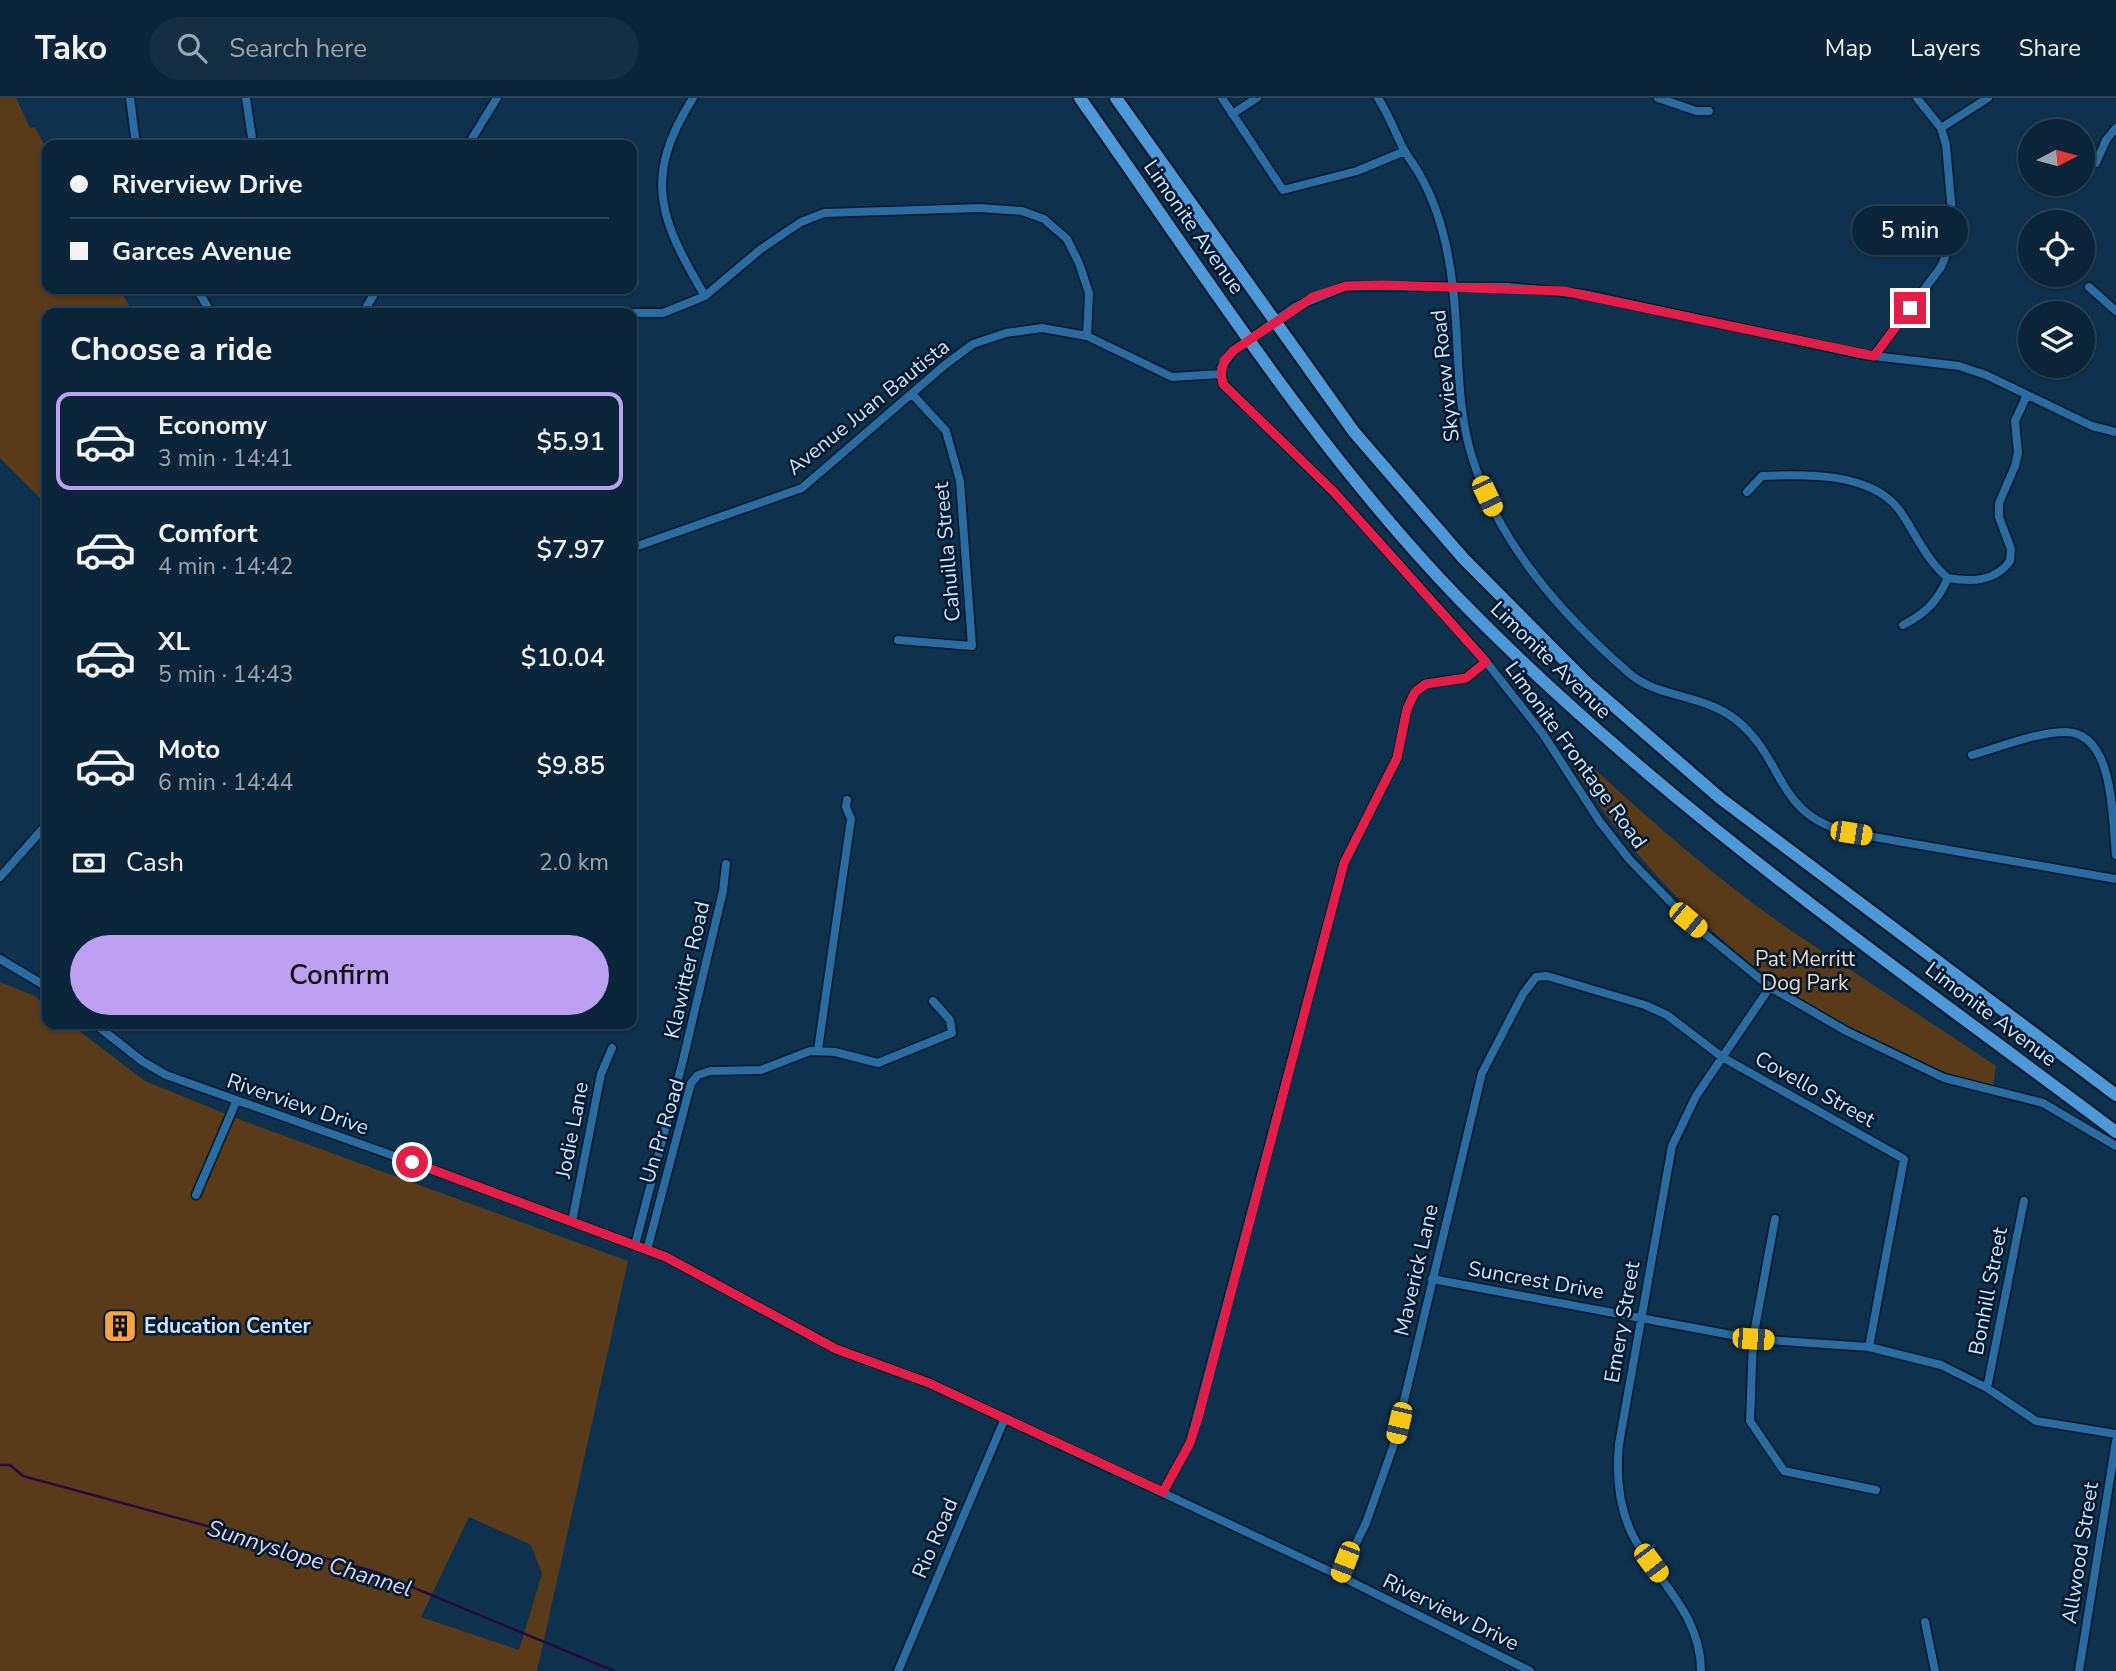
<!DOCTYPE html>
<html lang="en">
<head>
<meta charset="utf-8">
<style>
  :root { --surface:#0a253a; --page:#132d42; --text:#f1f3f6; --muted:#99a5af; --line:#2a4254; --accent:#bca0f2 }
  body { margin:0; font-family:"Nunito Sans",sans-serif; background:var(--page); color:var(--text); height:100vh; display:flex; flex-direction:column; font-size:26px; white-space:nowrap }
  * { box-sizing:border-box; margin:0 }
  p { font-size:23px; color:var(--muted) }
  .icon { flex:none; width:38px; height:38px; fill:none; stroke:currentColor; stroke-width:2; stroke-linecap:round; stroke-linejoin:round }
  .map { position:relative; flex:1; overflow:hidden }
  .details { position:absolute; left:42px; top:210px; width:595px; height:721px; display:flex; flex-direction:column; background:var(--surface); border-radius:14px; box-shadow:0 2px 5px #0004,0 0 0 2px var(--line) }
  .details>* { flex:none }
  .banner { position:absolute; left:42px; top:42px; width:595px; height:154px; border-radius:14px; box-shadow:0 2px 5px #0004,0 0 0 2px var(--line); display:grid; align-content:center; height:154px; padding:0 28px; background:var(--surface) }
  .needle { width:46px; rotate:84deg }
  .controls { position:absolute; left:2018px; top:21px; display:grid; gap:14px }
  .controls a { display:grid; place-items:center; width:77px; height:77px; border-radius:50%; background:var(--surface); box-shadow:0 2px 5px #0004,0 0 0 2px var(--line); font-size:35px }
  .end { position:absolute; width:32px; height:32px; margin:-16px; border:9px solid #e11d48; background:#fff; box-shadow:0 0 0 4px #fff }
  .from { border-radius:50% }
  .bubble { position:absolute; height:49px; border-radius:24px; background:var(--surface); box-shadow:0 2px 5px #0004,0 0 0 2px var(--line); font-size:23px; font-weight:600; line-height:49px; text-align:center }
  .car { position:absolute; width:21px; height:42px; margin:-21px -10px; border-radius:9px; box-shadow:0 0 5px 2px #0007; background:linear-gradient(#f5c518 24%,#345 0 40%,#f5c518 0 76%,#345 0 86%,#f5c518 0) }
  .banner b { display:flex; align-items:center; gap:24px; height:66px; font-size:26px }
  .banner b+b { border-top:2px solid var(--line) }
  .banner i { width:18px; height:18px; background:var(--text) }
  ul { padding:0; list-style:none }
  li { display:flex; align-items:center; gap:21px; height:98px; margin:0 14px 10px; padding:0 14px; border:4px solid transparent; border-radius:14px }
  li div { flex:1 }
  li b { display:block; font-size:26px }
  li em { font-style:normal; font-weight:600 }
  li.selected { border-color:var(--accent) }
  li>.icon { width:63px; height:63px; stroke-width:1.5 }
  h2 { padding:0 28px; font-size:32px; line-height:84px }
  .pay { display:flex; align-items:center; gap:18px; height:77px; padding:0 28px; font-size:26px }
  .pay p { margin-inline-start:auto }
  .primary-button { display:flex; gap:14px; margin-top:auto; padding:14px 28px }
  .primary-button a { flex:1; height:80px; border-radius:42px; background:var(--accent); color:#111; font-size:28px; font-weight:600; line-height:80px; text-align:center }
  header { display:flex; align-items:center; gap:42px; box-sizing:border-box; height:98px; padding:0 35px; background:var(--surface); border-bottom:2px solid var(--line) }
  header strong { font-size:33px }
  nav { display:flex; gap:38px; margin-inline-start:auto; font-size:24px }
  .search { width:490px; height:63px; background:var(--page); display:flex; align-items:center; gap:18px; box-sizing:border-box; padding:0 24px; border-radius:38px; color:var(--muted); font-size:26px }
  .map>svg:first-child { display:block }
  .green { fill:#593a19; fill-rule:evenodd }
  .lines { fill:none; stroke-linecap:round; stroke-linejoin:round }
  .stream { stroke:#290941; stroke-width:2.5 }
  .street-casing { stroke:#051929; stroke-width:11 }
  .primary-casing { stroke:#051929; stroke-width:16 }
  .street { stroke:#2a6ca2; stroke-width:8 }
  .primary { stroke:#4f98d7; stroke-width:12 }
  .route { stroke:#e11d48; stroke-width:9 }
  .labels { text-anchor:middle; stroke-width:5; stroke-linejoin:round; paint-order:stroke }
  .street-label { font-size:21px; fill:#cbe4fc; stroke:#00182e }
  .park-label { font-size:21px; fill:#f0d9c3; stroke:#00182e }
  .poi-label { font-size:21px; font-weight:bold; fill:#cbe4fc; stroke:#00182e; text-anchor:start }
  .water-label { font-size:23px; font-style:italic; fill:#dfd3ee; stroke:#00182e }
</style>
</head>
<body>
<header>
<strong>Tako</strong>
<div class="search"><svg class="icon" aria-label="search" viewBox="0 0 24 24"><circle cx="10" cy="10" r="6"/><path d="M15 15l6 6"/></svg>Search here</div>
<nav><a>Map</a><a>Layers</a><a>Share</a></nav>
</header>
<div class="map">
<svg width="2116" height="1573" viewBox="0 0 2116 1573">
  <rect width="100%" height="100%" fill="#0e314d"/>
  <!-- green -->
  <path class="green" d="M0,0H16L30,30L35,29L47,52V191H120L133,215H47V407L0,360Z
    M1583,660C1650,723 1720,784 1796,836C1862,880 1929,923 1996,968L1993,989C1817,943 1668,817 1571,666Z
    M0,884L33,897L47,908V926H70L145,983L241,1022L628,1163L537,1573H0ZM469,1419L531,1447L542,1476L519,1552L421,1519Z"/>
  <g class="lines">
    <!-- stream -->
    <path class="stream" d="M0,1367H10L23,1378L376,1474L614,1573"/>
    <!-- street casing -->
    <g class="street-casing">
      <path id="street" d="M130,0L136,47
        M246,0L253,47
        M693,0C642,80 660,122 705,198
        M1222,0L1283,92L1357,73L1405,53
        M1378,0C1389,17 1395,34 1404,52C1409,61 1416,69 1421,79C1439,111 1449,154 1453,191C1460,247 1455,304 1472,359C1499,446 1561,516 1629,575C1657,600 1701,595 1735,621C1787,662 1774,718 1851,735L2116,781
        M1658,0L1696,13H1709
        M1917,0L1941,30
        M1232,16L1257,0
        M468,47L497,0
        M2096,65L2106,42L2116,30
        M2089,189L2116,213
        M197,191L211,215
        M363,215L377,191
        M632,215H663L705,198L761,151L801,124L824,115L980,110L1022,113L1044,121L1067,141L1079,165L1089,195L1087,238
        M1874,258L1941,169L1951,145L1952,115L1946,47L1941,30L1988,0
        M2116,334L2092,328L1986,277L1959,268L1865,257L1583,196L1507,189L1346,188L1295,209L1233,253L1221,270L1223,286L1334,394L1484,561L1543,636L1600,724L1629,761L1688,822L1770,889L1846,933L1944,980L2043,1005L2116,1048
        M1747,394L1762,378C1805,376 1872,374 1900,413C1916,436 1926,462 1948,480C1971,484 1995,484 2010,463L2011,451L1999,419V405L2015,368L2018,355L2015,323L2027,297
        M632,450L802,390L946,266L973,246L1006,235L1042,230L1087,238L1172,279L1221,276
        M1903,527C1926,515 1937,504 1948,480
        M898,542L972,548L960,383L946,333L913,297
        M1972,657C2001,649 2036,634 2066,634C2115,635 2112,722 2116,757
        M0,779L47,726
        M0,861L47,889
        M95,926L142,963L166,977L431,1071L666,1159L836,1251L929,1285L1340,1478L1530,1573
        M818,952L851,721L846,709L847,702
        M196,1097L236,1004
        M1775,1121L1753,1241L1750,1323L1784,1373L1876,1392
        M572,1124L601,976L612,950
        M635,1147L683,962L723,793L726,766
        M647,1152L691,985L698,977L710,973L761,972L810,953L835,954L878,965L952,935L950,922L933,903
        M1432,1181L1753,1241L1869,1249L1941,1267L1987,1290L2036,1323L2116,1336
        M1987,1290L2024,1103
        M1163,1394L1190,1345L1344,765L1397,660L1407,611L1415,594L1425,586L1466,580L1486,564
        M1340,1478L1366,1425L1393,1349L1482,975L1523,896L1536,879L1547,878L1645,907L1667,917L1722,959L1904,1061L1869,1249
        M1925,1524L1935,1573
        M898,1573L1005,1320
        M1701,1573C1701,1515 1656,1483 1632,1436C1618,1407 1616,1377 1619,1346L1672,1048L1696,998L1770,889
        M2079,1573L2116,1343"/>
    </g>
    <!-- primary casing -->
    <g class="primary-casing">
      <path id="primary" d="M1080,0C1201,171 1314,351 1460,502C1658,705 1890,864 2116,1034
        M1116,0L1354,334L1463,460L1585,583L1720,700L2116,997"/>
    </g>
    <!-- street -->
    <use href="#street" class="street"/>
    <!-- primary -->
    <use href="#primary" class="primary"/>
  </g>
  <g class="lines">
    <!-- route -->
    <path class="route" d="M412,1064L666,1159L836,1251L929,1285L1163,1394L1190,1345L1198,1320L1344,765L1397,660L1407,611L1415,594L1426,586L1466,580L1486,564L1334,394L1223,286L1221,276L1224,263L1233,253L1313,199L1346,188L1384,187L1564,193L1874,258L1910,210"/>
  </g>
  <!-- icons -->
  <defs>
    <g id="building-square" transform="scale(1.75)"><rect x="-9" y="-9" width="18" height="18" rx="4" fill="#f5a345" stroke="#00182e"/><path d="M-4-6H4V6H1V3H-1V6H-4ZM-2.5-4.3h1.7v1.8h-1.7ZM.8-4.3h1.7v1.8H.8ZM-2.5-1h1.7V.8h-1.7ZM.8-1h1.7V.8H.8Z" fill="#111"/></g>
  </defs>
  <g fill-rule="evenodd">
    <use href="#building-square" x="120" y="1228"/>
  </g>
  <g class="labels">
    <!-- street labels -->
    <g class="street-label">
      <text transform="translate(1194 129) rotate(55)" y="7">Limonite Avenue</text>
      <text transform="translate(1445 278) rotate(-96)" y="7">Skyview Road</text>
      <text transform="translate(868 309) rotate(-39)" y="7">Avenue Juan Bautista</text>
      <text transform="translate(947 454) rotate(-95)" y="7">Cahuilla Street</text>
      <text transform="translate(1551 562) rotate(44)" y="7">Limonite Avenue</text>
      <text transform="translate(1576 657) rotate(54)" y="7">Limonite Frontage Road</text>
      <text transform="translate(687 872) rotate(-77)" y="7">Klawitter Road</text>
      <text transform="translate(1991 916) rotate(37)" y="7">Limonite Avenue</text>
      <text transform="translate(1815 991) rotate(29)" y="7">Covello Street</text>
      <text transform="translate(298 1006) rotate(19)" y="7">Riverview Drive</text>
      <text transform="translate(572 1032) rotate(-79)" y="7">Jodie Lane</text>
      <text transform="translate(662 1033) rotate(-73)" y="7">Un Pr Road</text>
      <text transform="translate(1416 1172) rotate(-77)" y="7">Maverick Lane</text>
      <text transform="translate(1536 1182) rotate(10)" y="7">Suncrest Drive</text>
      <text transform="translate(1988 1193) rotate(-79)" y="7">Bonhill Street</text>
      <text transform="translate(1622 1224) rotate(-80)" y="7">Emery Street</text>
      <text transform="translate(935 1440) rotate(-67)" y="7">Rio Road</text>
      <text transform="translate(2080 1455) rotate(-81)" y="7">Allwood Street</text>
      <text transform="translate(1451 1514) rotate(26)" y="7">Riverview Drive</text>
    </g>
    <!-- park labels -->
    <g class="park-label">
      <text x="1805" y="868">Pat Merritt<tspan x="1805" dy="24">Dog Park</tspan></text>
    </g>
    <!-- poi labels -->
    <g class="poi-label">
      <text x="144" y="1235">Education Center</text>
    </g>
    <!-- water labels -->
    <g class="water-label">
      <text transform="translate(310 1460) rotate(17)" y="8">Sunnyslope Channel</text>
    </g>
  </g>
</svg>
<div class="controls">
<a><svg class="needle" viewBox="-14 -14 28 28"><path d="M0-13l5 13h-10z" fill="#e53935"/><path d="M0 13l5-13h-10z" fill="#99a5af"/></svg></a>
<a><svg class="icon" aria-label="locate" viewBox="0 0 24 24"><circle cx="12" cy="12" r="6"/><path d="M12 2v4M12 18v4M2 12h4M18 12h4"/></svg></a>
<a><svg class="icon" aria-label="layers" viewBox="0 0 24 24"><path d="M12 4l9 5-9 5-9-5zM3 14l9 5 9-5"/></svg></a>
</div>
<i class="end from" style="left:412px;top:1064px"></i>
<i class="end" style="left:1910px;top:210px"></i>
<div class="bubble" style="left:1852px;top:108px;width:116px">5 min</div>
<i class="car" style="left:1487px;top:398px;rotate:155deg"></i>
<i class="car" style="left:1851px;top:735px;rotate:99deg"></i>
<i class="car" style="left:1688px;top:822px;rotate:130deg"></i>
<i class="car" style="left:1753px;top:1241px;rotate:94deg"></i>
<i class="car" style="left:1399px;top:1325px;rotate:193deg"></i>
<i class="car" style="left:1345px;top:1464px;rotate:201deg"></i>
<i class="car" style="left:1651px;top:1465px;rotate:143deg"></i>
<div class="banner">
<b><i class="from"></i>Riverview Drive</b>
<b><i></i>Garces Avenue</b>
</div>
<section class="details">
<h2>Choose a ride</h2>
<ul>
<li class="selected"><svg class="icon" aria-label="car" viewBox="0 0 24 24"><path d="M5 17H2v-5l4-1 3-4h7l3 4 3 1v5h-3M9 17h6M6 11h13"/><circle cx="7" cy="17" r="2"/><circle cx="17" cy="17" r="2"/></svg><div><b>Economy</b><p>3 min · 14:41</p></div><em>$5.91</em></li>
<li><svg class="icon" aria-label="car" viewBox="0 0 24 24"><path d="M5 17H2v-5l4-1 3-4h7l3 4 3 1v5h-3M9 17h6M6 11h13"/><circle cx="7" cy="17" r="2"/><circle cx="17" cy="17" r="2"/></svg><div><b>Comfort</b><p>4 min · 14:42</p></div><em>$7.97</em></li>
<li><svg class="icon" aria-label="car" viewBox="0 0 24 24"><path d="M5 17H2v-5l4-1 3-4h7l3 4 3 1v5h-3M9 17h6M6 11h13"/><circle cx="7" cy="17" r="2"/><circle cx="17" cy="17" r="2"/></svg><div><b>XL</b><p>5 min · 14:43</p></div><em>$10.04</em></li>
<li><svg class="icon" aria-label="car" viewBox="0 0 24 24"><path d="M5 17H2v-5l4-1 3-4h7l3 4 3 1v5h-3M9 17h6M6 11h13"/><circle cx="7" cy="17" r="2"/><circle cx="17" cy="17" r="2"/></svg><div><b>Moto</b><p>6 min · 14:44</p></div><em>$9.85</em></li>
</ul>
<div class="pay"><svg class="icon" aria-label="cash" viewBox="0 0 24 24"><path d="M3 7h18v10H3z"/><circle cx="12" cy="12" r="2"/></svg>Cash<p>2.0 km</p></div>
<div class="primary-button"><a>Confirm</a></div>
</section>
</div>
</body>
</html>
